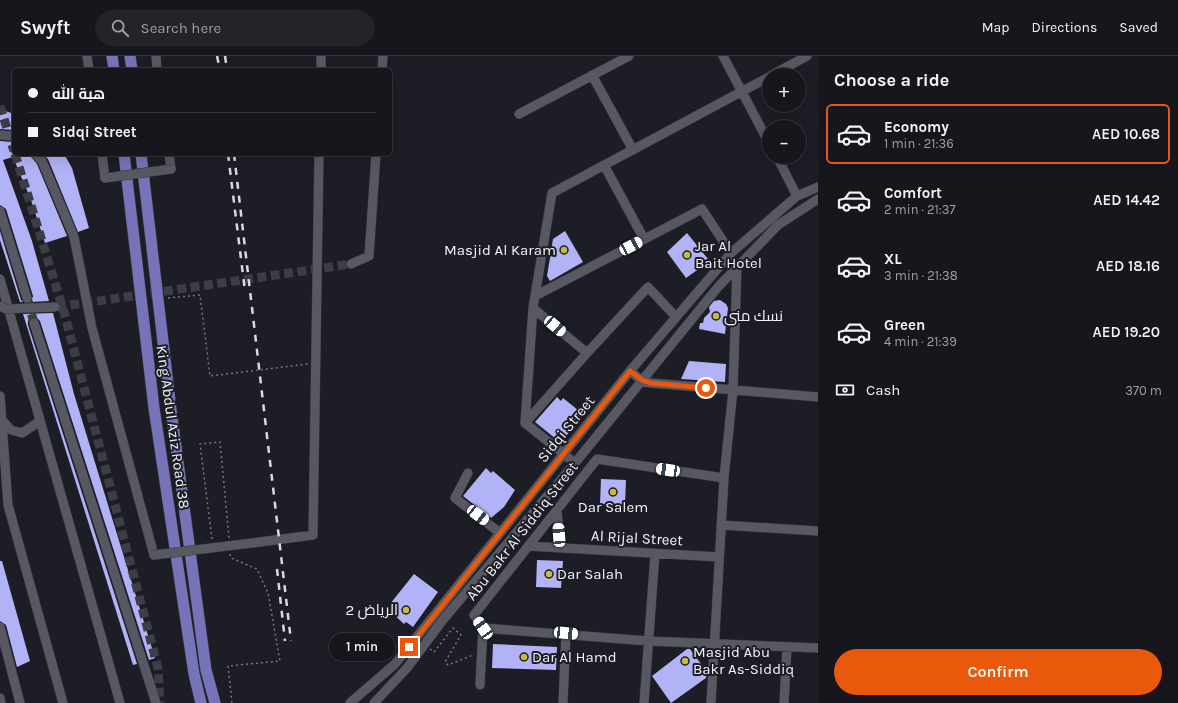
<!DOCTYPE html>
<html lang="en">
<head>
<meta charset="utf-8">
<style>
  :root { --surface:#16161c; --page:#232329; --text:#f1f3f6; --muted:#9e9fa3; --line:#35353b; --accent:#ea580c }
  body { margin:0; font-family:Karla,Cairo,sans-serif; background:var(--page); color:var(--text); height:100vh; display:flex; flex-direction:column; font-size:15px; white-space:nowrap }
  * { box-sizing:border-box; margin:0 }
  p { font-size:13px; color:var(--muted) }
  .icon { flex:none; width:22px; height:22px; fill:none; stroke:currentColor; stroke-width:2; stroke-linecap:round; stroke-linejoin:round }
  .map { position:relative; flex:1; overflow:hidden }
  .drawer { display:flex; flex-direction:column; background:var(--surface); width:360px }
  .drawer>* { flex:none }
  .hud { position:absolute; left:12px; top:12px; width:380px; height:88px; border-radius:6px; box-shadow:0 4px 16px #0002,0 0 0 1px var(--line); display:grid; align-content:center; height:88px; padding:0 16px; background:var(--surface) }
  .controls { position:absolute; left:762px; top:12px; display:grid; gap:8px }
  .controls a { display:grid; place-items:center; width:44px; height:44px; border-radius:50%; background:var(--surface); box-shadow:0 4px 16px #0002,0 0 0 1px var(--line); font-size:20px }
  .end { position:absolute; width:18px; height:18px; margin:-9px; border:5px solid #ea580c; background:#fff; box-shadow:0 0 0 2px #fff }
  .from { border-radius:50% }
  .bubble { position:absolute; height:28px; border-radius:14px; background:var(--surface); box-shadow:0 4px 16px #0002,0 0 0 1px var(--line); font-size:13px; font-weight:600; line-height:28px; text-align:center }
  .car { position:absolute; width:12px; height:24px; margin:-12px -6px; border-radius:5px; box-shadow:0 0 3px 1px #0007; background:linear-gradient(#fff 24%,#345 0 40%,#fff 0 76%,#345 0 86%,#fff 0) }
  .hud b { display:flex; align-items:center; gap:14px; height:38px; font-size:15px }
  .hud b+b { border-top:1px solid var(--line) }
  .hud i { width:10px; height:10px; background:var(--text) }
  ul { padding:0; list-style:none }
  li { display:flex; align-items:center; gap:12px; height:60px; margin:0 8px 6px; padding:0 8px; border:2px solid transparent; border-radius:6px }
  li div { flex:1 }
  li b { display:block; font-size:15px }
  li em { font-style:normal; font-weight:600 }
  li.on { border-color:var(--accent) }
  li>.icon { width:36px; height:36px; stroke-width:1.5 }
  h2 { padding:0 16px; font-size:18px; line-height:48px }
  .pay { display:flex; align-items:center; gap:10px; height:44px; padding:0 16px; font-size:15px }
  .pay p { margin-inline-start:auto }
  .action { display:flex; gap:8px; margin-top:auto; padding:8px 16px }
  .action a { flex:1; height:46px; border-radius:24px; background:var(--accent); color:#fff; font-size:16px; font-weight:600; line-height:46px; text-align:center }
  header { display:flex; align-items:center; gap:24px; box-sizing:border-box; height:56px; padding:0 20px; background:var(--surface); border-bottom:1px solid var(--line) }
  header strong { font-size:19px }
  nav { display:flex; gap:22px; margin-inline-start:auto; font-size:14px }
  .search { width:280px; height:36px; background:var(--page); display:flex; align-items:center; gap:10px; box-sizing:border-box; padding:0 14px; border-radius:22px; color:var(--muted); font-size:15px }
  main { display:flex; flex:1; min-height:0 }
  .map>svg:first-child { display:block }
  .building { fill:#b2b2f6 }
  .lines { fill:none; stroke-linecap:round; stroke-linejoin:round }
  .minor-tunnel { stroke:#3d3d46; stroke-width:9; stroke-dasharray:9 4.5; stroke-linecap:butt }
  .minor-casing { stroke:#37373e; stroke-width:10 }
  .major-casing { stroke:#37373e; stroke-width:12 }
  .path { stroke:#787880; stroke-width:1.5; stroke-dasharray:2 3; stroke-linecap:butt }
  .minor { stroke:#575862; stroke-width:9 }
  .major { stroke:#7773b8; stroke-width:11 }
  .rail { stroke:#d9d9df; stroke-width:2.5; stroke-dasharray:7 7; stroke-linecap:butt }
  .minor-bridge-casing { stroke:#37373e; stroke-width:10; stroke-linecap:butt }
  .minor-bridge { stroke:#575862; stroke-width:9 }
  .route { stroke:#ea580c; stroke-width:5 }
  .poi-dot { fill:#c7bb3c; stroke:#1d1d26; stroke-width:1.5 }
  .labels { text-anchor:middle; stroke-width:4; stroke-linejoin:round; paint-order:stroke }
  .poi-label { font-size:15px; fill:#f2f2f8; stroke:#1d1d26; text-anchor:start }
  .street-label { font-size:15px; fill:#f2f2f8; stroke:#1d1d26 }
</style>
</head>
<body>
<header>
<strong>Swyft</strong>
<div class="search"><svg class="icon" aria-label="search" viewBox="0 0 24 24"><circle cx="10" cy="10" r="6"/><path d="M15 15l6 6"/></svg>Search here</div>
<nav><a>Map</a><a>Directions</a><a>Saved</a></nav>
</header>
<main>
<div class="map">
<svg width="818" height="647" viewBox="0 0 818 647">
  <rect width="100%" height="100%" fill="#1d1d26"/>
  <!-- building -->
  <path class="building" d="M0,53L14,58V74L0,73Z
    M0,85L14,86V98H29L37,108L67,180L45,187L31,144L13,101L3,104L32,185L49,245L31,246L33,240L6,153L0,149Z
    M43,98H64L72,112L89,172L78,176L48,103Z
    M0,175L21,244L23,246H20L0,184Z
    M565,175L583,206L550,225L547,220L553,183Z
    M687,177L708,203L700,212L686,222L667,196Z
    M720,244L726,248L728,252L725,278L699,273L700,267H703L704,262L710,256L709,251L714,245Z
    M53,257L74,338L155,602L149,604L40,265L36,261H32L28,265V269L137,608L133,609L23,258Z
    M689,305L726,308L725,326L681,323Z
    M557,341L561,345L563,342L578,354L576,356L581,360L561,387L535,366Z
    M486,412L491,417L493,415L515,434L504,451L491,462L463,440Z
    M601,423L626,424L625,449L600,448Z
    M537,504L563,505L561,532L536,531Z
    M0,505H2L30,605L17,611L6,569L0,565Z
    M414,518L438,536L413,571L406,566L404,568L389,554L392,551L390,548Z
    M493,588L557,591L556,614L492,612Z
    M687,593H690L707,616L706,622L671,647L652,620Z"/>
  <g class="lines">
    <!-- minor-tunnel -->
    <path class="minor-tunnel" d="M0,50L14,95
      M15,98L64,256L158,612L160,647
      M28,245L34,267
      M57,251L351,208"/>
    <!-- minor casing -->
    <g class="minor-casing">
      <path id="minor" d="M87,0L89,14
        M156,0L157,14
        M723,0L769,87
        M321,14V0
        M382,14L383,0
        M592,19L633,94
        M772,19L807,0
        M519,58L629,0
        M35,98L42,105L74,181L92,272L154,499
        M102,98L105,122
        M169,98L171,113
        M777,101L797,140
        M604,109L644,183
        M0,155L27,242
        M351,208L369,200L376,98
        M0,223L120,647
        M535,240L702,153L731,197
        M533,252L587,297
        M34,267L156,647
        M630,315L642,325L651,327L818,341
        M0,340L8,449L63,647
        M2,364L11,374L22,377L40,365
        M525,367L533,252L552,137L769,21
        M525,367L587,297L648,231L676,261
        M525,367L575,407
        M468,417L455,442L500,477
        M557,453L560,492
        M721,469L818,475
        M260,486L313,479L319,98
        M528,490L719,501
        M0,571L20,647
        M483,572L474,559L597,403L724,422
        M483,572L648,585L818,592
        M480,629L483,572
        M0,642L1,647
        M350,647L395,608L630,315L731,197L797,140L818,131
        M374,647L407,612L442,565L575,407L718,231L778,169L818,143
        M563,647L566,577
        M644,647L655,498
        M711,647L724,422L733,334L737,211
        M784,647L787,591"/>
    </g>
    <!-- major casing -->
    <g class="major-casing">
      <path id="major" d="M112,0L114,14
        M130,0L132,14
        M124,98L154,352L194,618L201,647
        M141,98L171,354L206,614L215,647"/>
    </g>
    <!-- path -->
    <path class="path" d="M168,242L200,239L210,320L308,308
      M212,483L200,388L220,386L229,482
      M230,498L231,502L257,513L268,537L280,605L228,610L232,647
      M430,593L434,596L453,572L461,579L445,606L448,609L473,599"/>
    <!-- minor -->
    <use href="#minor" class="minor"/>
    <!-- major -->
    <use href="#major" class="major"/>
    <!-- rail -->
    <path class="rail" d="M217,0L220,14
      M225,0L227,14
      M228,98L245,235
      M234,98L291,585
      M277,513L285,585"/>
    <!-- minor-bridge casing -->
    <g class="minor-bridge-casing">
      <path id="minor-bridge" d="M0,79L14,80
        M105,122L171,113
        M0,250L6,253L55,251
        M154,499L260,486"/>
    </g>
    <!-- minor-bridge -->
    <use href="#minor-bridge" class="minor-bridge"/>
  </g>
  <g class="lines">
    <!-- route -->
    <path class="route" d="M409,591L630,315L642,324L651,327L706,332"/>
  </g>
  <!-- markers -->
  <g class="poi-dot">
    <circle cx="564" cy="194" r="4"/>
    <circle cx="687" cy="199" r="4"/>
    <circle cx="716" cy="260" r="4"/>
    <circle cx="613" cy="436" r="4"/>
    <circle cx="549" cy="518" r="4"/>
    <circle cx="406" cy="554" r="4"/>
    <circle cx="524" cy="601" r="4"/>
    <circle cx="685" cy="605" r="4"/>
  </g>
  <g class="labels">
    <!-- poi labels -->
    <g class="poi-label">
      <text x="695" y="195">Jar Al<tspan x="695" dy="17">Bait Hotel</tspan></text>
      <text x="556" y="199" text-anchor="end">Masjid Al Karam</text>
      <text x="724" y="265">نسك منى</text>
      <text x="613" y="456" text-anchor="middle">Dar Salem</text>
      <text x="557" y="523">Dar Salah</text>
      <text x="398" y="559" text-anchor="end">الرياض 2</text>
      <text x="693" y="601">Masjid Abu<tspan x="693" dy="17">Bakr As-Siddiq</tspan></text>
      <text x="532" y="606">Dar Al Hamd</text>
    </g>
    <!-- street labels -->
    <g class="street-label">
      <text transform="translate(173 371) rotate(82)" y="5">King Abdul Aziz Road 38</text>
      <text transform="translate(566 373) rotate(-51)" y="5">Sidqi Street</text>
      <text transform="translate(522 475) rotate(-52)" y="5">Abu Bakr Al Siddiq Street</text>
      <text transform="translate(637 482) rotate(3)" y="5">Al Rijal Street</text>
    </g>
  </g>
</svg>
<div class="controls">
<a>+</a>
<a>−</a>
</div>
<i class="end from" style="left:706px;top:332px"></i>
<i class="end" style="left:409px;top:591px"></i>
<div class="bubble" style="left:329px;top:577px;width:66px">1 min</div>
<i class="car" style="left:631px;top:190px;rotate:62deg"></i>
<i class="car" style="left:555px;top:270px;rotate:131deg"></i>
<i class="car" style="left:668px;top:414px;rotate:278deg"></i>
<i class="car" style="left:478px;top:459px;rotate:128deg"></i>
<i class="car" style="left:559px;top:479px;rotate:356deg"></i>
<i class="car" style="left:483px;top:572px;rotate:325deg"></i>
<i class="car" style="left:566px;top:577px;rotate:95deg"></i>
<div class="hud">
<b><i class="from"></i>هبة الله</b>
<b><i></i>Sidqi Street</b>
</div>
</div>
<section class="drawer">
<h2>Choose a ride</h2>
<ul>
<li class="on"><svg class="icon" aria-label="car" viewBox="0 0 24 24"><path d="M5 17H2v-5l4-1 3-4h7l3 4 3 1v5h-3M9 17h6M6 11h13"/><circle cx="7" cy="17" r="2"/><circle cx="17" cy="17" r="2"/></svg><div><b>Economy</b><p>1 min · 21:36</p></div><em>AED 10.68</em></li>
<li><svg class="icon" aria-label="car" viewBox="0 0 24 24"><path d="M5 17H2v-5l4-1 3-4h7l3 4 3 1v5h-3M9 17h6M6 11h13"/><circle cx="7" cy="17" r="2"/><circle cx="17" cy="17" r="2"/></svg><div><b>Comfort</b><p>2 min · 21:37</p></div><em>AED 14.42</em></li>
<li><svg class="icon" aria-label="car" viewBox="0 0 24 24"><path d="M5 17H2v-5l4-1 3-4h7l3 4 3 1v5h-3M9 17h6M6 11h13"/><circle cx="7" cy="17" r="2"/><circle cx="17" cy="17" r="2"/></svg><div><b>XL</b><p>3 min · 21:38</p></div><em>AED 18.16</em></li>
<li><svg class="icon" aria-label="car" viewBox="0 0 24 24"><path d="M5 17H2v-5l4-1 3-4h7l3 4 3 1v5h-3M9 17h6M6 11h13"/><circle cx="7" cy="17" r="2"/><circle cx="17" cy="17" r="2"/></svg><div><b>Green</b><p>4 min · 21:39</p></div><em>AED 19.20</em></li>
</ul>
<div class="pay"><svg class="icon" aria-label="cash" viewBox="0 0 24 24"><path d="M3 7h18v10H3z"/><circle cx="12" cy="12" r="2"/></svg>Cash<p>370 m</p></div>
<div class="action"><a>Confirm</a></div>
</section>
</main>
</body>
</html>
